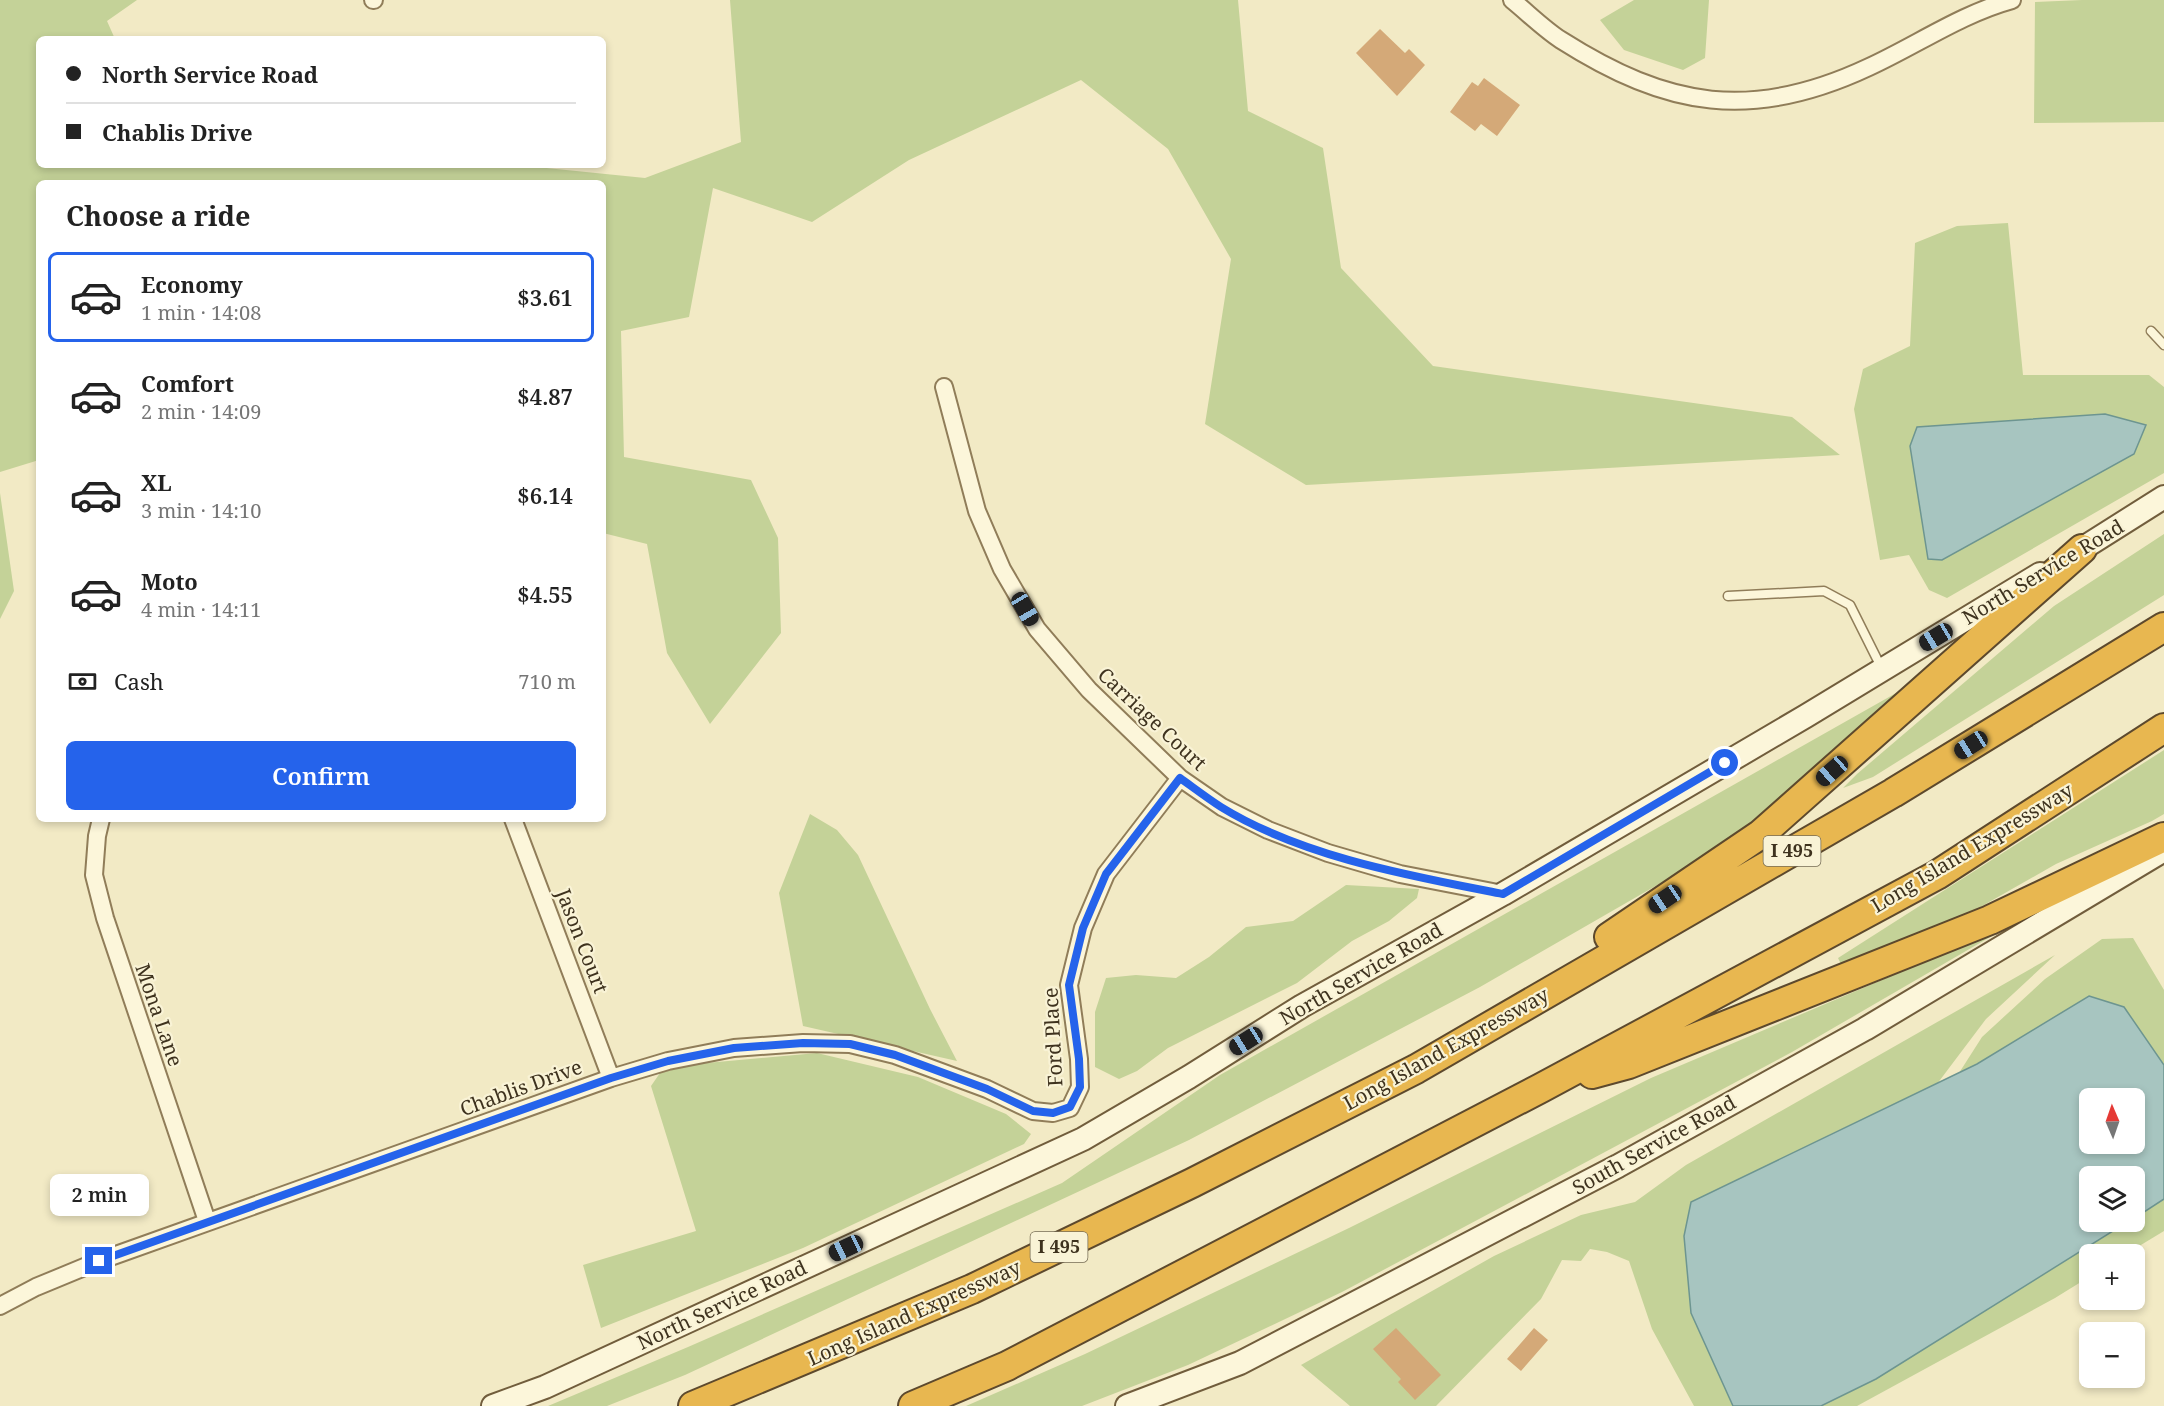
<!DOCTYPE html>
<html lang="en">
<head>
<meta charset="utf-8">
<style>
  :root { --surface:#fff; --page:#f2f2f2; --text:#222; --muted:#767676; --line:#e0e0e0; --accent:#2563eb }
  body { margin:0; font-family:"Noto Serif",serif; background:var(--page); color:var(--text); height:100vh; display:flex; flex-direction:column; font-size:22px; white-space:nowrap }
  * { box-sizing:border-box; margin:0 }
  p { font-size:20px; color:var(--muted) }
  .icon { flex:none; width:33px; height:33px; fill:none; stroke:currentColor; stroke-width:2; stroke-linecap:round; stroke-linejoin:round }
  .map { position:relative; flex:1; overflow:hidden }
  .sheet { position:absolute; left:36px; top:180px; width:570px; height:642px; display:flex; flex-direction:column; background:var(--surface); border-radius:9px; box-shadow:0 3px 9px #0003 }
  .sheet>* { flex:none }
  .top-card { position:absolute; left:36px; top:36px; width:570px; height:132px; border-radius:9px; box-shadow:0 3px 9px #0003; display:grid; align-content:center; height:132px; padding:0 30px; background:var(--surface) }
  .needle { width:39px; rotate:358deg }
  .controls { position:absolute; left:2079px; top:1088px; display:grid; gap:12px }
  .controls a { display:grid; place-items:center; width:66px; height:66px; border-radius:9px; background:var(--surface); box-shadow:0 3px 9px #0003; font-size:30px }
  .end { position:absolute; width:27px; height:27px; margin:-14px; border:8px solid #2563eb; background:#fff; box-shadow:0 0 0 3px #fff }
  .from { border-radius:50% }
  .bubble { position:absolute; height:42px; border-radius:9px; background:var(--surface); box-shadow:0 3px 9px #0003; font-size:20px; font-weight:600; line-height:42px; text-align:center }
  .car { position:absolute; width:18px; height:36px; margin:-18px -9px; border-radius:8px; box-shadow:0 0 4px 2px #0007; background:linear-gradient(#222 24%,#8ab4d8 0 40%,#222 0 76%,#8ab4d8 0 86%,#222 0) }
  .top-card b { display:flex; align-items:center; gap:21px; height:57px; font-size:22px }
  .top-card b+b { border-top:2px solid var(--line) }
  .top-card i { width:15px; height:15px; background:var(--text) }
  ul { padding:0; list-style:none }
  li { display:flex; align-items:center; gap:18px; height:90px; margin:0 12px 9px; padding:0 18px; border:3px solid transparent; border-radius:9px }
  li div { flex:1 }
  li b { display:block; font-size:22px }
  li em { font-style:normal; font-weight:600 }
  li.current { border-color:var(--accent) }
  li>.icon { width:54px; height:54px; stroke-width:1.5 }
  h2 { padding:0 30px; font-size:27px; line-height:72px }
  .pay { display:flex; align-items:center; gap:15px; height:66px; padding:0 30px; font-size:22px }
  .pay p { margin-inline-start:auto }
  .button { display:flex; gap:12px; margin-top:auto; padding:12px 30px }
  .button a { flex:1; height:69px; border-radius:9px; background:var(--accent); color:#fff; font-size:24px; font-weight:600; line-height:69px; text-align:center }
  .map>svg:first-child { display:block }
  .green { fill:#c4d298 }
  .water { fill:#a7c5c0; stroke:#6d9590; stroke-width:1.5; fill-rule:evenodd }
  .building { fill:#d4a978 }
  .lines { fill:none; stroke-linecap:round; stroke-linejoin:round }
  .service-casing { stroke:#907d59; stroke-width:11 }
  .minor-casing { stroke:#907d59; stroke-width:20 }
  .secondary-casing { stroke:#715d3c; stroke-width:26 }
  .motorway-casing { stroke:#5d492d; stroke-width:32 }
  .service { stroke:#fcf6da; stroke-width:8 }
  .minor { stroke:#fcf6da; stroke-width:16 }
  .secondary { stroke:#fcf6da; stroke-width:22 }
  .motorway { stroke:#e8b750; stroke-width:28 }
  .route { stroke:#2563eb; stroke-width:8 }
  .labels { text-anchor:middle; stroke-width:4.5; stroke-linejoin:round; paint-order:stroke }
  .shield { fill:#f9f3d6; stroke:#766c55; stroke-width:1.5 }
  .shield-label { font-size:18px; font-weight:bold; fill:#3e321e }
  .street-label { font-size:20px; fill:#3e321e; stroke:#f9f3d6 }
</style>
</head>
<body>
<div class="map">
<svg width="2164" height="1406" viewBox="0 0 2164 1406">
  <rect width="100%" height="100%" fill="#f2eac5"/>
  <!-- green -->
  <path class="green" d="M0,0H137L107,21L115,39H39V165H517L645,178L741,142L730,0H1238L1248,111L1323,148L1341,268L1433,366L1792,417L1840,455L1306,485L1205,424L1231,259L1168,149L1081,80L909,160L812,222L713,188L689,317L621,331L624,457L751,480L778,538L781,633L710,724L667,653L647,544L603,533V183H39V460L0,472Z
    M1634,0H1709L1705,58L1683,70L1624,50L1600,20Z
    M2082,0H2164V122L2034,123L2035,2Z
    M2008,223L2023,375H2149L2164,387V473L1947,598L1929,590L1909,555L1880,560L1854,409L1863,369L1910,346L1915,243L1957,226Z
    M0,493L14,591L0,619Z
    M2164,534V595L1873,777L1843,788L1857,774L2054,606Z
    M1935,671L1751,831L1480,987L1189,1140L685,1375L607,1406H548L688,1347L1062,1183L1220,1075Z
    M2164,750V814L2152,821L2056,864L1954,922L1843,968L1838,958Z
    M810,814L837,830L858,855L930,1009L957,1061L803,1026L779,893Z
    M1346,885L1419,889L1417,898L1389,921L1352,941L1297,983L1168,1048L1137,1071L1119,1079L1095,1067V1012L1106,978L1136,975L1176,978L1209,957L1246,927L1293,921Z
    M2009,926L1792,1052L1545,1184L1342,1292L1188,1365L1082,1406H966L1085,1354L1349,1228L1651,1078Z
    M2133,938L2164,990V1065L2124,1007L1959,1073L1982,1037L2045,979L2102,939Z
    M2055,955L1986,1019L1937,1084L1829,1135L1691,1313L1733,1406H1694L1652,1329L1629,1261L1607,1252L1590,1249L1581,1261L1562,1260L1541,1299L1436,1406H1350L1301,1365L1494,1256L1581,1215L1635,1202L1686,1165Z
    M817,1053L918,1077L1006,1114L1031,1134L1024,1144L803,1248L601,1328L583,1265L696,1231L651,1086L660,1073L695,1064Z
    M2164,1199V1231L2126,1254H2090L2089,1277L2055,1298L1857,1406H1821L1876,1379L2129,1221H2134L2135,1218Z"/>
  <!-- water -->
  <path class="water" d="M2105,414L2146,425L2134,454L1942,560L1928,559L1910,446L1917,427Z
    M2089,996L2124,1007L2164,1065V1199L2135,1218L2134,1176H2090V1221H2129L1876,1379L1821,1406H1733L1691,1313L1684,1236L1691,1202L1977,1064ZM2090,1098H2134V1143H2090Z"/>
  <!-- building -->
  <path class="building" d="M1380,29L1405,53L1409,49L1425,65L1397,96L1356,53Z
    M1484,78L1520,105L1497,136L1481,124L1475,131L1450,112L1472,82L1478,86Z
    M1396,1328L1441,1375L1415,1400L1398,1382L1401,1379L1373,1349Z
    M1534,1328L1548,1340L1521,1371L1507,1359Z"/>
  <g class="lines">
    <!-- service casing -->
    <g class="service-casing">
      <path id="service" d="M2151,331L2164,345
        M1728,596L1824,591L1850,605L1882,669"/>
    </g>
    <!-- minor casing -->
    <g class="minor-casing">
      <path id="minor" d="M373,0H374
        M1512,0C1528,13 1544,29 1561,40C1668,108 1752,122 1869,67C1917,45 1961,14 2012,0
        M944,387L977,511L1002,569L1037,629L1089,690L1180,778L1222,807L1268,830L1328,853L1400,874L1503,894
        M101,819L97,836L94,875L105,918L207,1221
        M513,819L611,1078
        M0,1306L36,1287L99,1261L611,1078L668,1061L734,1048L803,1043L850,1044L895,1055L987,1089L1033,1111L1053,1113L1070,1108L1080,1087L1079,1059L1069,985L1083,928L1106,874L1180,778"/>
    </g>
    <!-- secondary casing -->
    <g class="secondary-casing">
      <path id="secondary" d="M2069,557L2164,497
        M493,1406L545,1387L1083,1139L1189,1077L1302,1006L1503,894L1806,716L2040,574
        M1127,1406L1240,1363L1618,1166L1865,1029L2164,850"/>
    </g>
    <!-- motorway casing -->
    <g class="motorway-casing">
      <path id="motorway" d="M1609,937L1761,834L2082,549
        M1592,1074L1629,1064L1990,920L2164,837
        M693,1406L972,1289L1192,1183L1416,1069L1893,793L2164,627
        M913,1406L1007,1366L1541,1088L1937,875L2164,728"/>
    </g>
    <!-- service -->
    <use href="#service" class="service"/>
    <!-- minor -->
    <use href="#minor" class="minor"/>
    <!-- secondary -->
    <use href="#secondary" class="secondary"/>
    <!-- motorway -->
    <use href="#motorway" class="motorway"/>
  </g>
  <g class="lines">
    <!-- route -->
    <path class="route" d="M99,1261L611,1078L668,1061L734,1048L803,1043L850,1044L895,1055L987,1089L1033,1111L1053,1113L1070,1107L1080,1087L1079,1059L1069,985L1083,928L1106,874L1180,778C1194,788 1207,798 1221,807C1302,857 1411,876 1503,894L1725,763"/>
  </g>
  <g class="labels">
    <!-- shield labels -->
    <g class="shield">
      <rect x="1763.5" y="836" width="57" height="30" rx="4.5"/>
      <rect x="1030.5" y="1232" width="57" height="30" rx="4.5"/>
    </g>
    <g class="shield-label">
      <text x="1792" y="857">I 495</text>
      <text x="1059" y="1253">I 495</text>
    </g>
    <!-- street labels -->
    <g class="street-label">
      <text transform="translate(2043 572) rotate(-31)" y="7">North Service Road</text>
      <text transform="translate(1152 719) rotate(43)" y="7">Carriage Court</text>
      <text transform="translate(1972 848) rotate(-31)" y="7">Long Island Expressway</text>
      <text transform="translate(582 941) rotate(69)" y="7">Jason Court</text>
      <text transform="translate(1361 974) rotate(-30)" y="7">North Service Road</text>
      <text transform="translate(159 1015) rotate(71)" y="7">Mona Lane</text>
      <text transform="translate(1053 1037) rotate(-93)" y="7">Ford Place</text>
      <text transform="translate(1446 1049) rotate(-29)" y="7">Long Island Expressway</text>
      <text transform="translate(521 1088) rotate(-20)" y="7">Chablis Drive</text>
      <text transform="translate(1654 1145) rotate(-29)" y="7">South Service Road</text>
      <text transform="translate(722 1305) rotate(-25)" y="7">North Service Road</text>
      <text transform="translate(914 1313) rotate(-24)" y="7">Long Island Expressway</text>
    </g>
  </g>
</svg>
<div class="controls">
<a><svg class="needle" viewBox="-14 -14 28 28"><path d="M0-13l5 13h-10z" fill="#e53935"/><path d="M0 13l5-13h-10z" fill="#767676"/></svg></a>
<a><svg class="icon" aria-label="layers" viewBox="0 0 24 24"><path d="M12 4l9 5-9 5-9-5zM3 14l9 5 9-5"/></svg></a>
<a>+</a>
<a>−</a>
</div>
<i class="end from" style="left:1725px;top:763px"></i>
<i class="end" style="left:99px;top:1261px"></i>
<div class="bubble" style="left:50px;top:1174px;width:99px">2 min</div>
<i class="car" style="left:1025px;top:609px;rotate:150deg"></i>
<i class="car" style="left:1936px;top:637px;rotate:239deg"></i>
<i class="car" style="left:1971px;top:745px;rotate:238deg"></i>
<i class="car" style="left:1832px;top:771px;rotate:229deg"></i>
<i class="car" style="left:1665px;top:899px;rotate:236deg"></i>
<i class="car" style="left:1246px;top:1041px;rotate:238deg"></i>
<i class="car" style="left:846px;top:1248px;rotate:245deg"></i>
<div class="top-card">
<b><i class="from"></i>North Service Road</b>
<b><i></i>Chablis Drive</b>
</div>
<section class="sheet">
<h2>Choose a ride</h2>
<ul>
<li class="current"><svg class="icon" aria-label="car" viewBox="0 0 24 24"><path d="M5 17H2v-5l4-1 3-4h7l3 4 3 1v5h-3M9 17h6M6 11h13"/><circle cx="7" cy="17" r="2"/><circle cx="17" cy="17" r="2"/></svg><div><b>Economy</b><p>1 min · 14:08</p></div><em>$3.61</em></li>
<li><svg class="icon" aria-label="car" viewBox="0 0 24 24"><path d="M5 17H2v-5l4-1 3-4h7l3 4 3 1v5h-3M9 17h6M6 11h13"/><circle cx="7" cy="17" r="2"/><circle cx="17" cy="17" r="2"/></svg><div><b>Comfort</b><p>2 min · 14:09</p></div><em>$4.87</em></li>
<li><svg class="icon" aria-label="car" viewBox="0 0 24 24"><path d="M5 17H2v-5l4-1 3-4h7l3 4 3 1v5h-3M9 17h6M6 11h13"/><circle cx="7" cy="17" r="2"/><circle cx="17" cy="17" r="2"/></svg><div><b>XL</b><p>3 min · 14:10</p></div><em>$6.14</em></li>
<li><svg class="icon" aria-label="car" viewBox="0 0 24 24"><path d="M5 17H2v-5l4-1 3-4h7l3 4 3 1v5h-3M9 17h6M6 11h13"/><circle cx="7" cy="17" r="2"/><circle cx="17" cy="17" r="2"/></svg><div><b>Moto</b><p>4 min · 14:11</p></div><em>$4.55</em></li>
</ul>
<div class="pay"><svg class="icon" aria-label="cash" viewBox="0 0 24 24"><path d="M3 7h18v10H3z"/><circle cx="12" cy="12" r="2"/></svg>Cash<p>710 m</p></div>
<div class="button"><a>Confirm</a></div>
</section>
</div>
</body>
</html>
